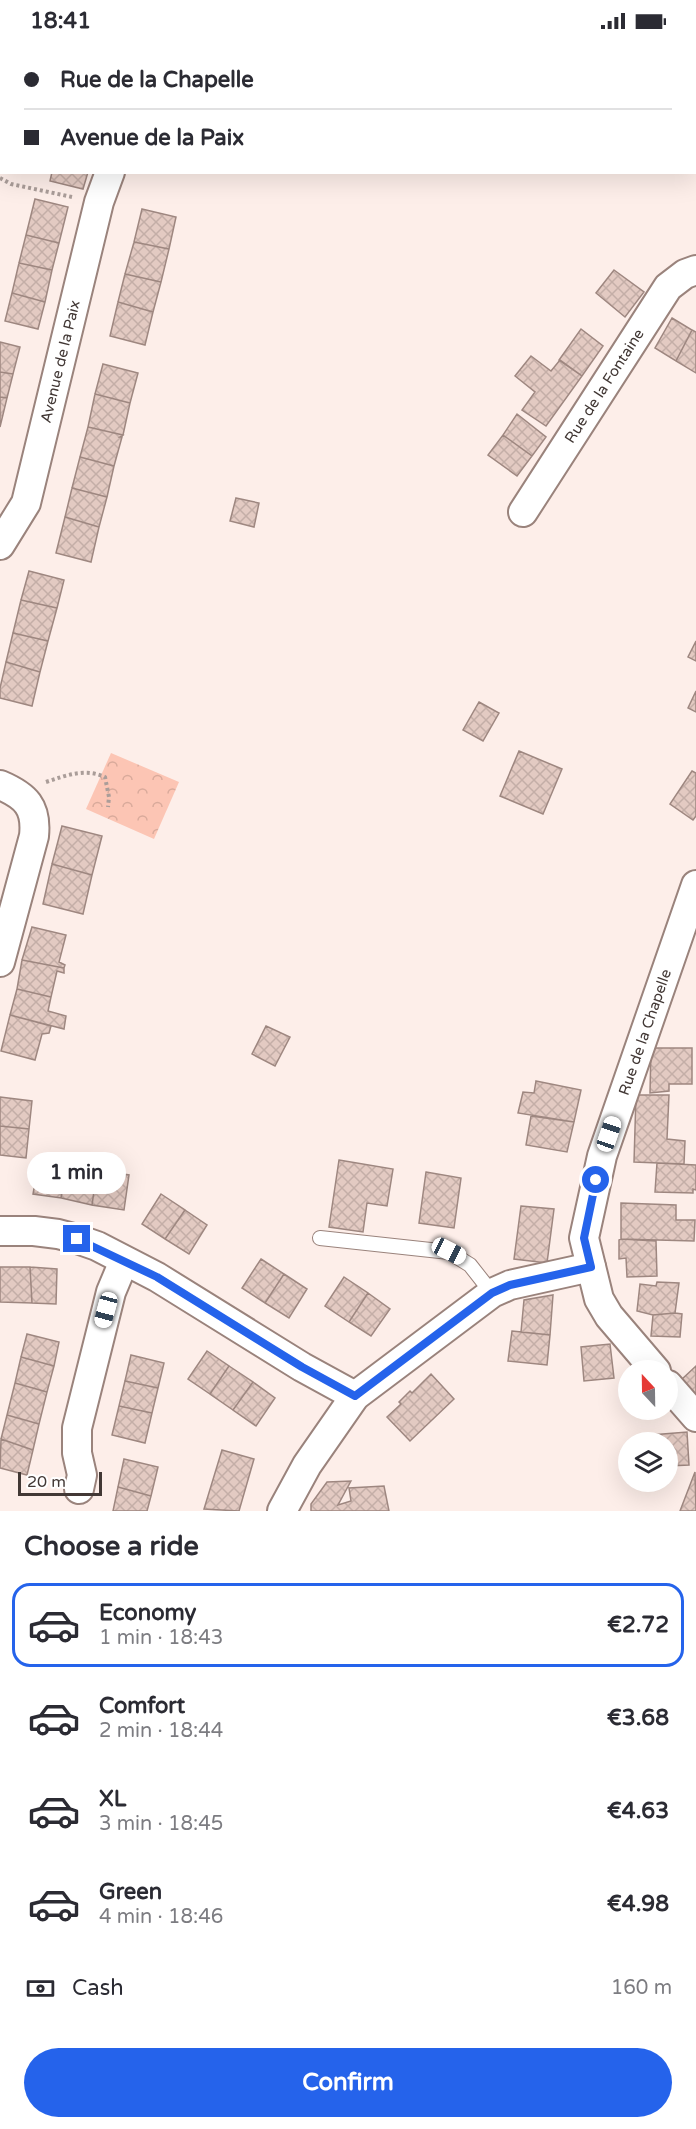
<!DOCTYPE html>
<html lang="en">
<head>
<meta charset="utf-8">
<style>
  :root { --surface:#fff; --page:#f7f7f7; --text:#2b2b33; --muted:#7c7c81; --line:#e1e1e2; --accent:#2563eb }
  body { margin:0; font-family:"Varela Round",sans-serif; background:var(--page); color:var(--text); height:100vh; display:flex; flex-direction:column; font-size:22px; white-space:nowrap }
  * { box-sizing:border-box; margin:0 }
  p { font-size:20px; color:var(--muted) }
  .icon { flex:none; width:33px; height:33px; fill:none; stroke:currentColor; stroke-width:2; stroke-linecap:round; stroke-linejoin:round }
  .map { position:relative; height:1469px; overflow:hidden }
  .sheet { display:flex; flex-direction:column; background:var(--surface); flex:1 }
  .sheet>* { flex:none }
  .top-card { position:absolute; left:0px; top:0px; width:696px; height:132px; box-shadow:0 6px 24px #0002; display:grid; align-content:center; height:132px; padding:0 24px; background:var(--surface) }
  .needle { width:39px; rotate:338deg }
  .buttons { position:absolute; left:618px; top:1318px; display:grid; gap:12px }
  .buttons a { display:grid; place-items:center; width:60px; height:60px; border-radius:50%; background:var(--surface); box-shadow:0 6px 24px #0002; font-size:30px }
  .scale { position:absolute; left:18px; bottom:15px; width:84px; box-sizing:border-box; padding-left:6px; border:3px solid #423835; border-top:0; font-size:16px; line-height:21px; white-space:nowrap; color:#423835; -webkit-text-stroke:4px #fff; paint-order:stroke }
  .end { position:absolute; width:27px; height:27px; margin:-14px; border:8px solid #2563eb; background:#fff; box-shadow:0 0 0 3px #fff }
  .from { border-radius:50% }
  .bubble { position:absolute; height:42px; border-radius:21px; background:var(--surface); box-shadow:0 6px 24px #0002; font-size:20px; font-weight:700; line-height:42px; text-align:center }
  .car { position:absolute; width:18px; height:36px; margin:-18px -9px; border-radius:8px; box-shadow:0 0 4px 2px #0007; background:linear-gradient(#fff 24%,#345 0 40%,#fff 0 76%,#345 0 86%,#fff 0) }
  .top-card b { display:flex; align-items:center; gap:21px; height:57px; font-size:22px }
  .top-card b+b { border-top:2px solid var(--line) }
  .top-card i { width:15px; height:15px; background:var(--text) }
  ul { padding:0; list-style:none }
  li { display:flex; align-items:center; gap:18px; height:84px; margin:0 12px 9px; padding:0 12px; border:3px solid transparent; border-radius:18px }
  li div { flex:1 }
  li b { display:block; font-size:22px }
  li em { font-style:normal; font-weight:700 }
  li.on { border-color:var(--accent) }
  li>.icon { width:54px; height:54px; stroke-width:1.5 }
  h2 { padding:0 24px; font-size:27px; line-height:72px }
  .pay { display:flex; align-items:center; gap:15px; height:66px; padding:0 24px; font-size:22px }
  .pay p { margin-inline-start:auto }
  .primary-button { display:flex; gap:12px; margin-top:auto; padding:12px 24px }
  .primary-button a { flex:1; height:69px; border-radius:36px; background:var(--accent); color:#fff; font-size:24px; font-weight:700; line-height:69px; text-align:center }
  .status { display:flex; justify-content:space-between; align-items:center; height:42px; padding:0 30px; background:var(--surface); direction:ltr }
  .status svg { height:16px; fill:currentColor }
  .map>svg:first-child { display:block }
  .park { fill:url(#park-crowns) }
  .building { fill:url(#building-cross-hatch); stroke:#9e8780; stroke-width:1.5 }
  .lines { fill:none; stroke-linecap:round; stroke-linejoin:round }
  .lane-casing { stroke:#9a837c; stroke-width:16 }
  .street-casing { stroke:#9a837c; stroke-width:32 }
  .path { stroke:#aa9d99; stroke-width:4; stroke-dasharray:3 3; stroke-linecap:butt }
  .lane { stroke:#fff; stroke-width:14 }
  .street { stroke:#fff; stroke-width:28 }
  .route { stroke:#2563eb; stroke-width:8 }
  .labels { text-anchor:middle; stroke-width:6; stroke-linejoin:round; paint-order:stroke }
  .street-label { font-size:15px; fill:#423835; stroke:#fff }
</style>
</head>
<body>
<div class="status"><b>18:41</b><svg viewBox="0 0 49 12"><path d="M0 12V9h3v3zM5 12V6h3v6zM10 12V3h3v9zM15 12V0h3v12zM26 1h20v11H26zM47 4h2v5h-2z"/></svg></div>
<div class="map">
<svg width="696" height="1469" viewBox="0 0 696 1469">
  <defs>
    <pattern id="park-crowns" width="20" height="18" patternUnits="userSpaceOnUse" patternTransform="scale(1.5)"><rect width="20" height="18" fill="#fcc5b4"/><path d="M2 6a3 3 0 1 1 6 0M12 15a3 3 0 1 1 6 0" fill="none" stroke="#d9aa9b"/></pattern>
    <pattern id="building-cross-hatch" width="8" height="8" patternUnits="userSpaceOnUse" patternTransform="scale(1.5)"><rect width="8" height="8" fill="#e3cac2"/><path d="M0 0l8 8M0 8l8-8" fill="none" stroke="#c4aea7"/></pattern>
  </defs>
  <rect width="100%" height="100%" fill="#fdeee9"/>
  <!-- park -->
  <path class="park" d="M111,711L179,740L154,797L86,767Z"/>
  <!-- building -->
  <path class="building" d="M465,0H514V2H465Z
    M52,130H88L83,147L50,139Z
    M35,157L68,165L59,201L26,193Z
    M142,167L176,175L169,207L134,200Z
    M26,193L59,201L52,228L19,221Z
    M134,200L169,207L161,240L125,232Z
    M19,221L52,228L45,260L12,251Z
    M614,228L644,250L625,275L596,251Z
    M125,232L161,240L153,270L118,260Z
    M12,251L45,260L38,287L5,279Z
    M118,260L153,270L145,303L110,294Z
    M672,276L692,288L676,319L655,306Z
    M581,287L603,304L582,334L559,318Z
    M692,288L696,290V331L676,319Z
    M0,300L20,305L13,332L0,330Z
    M531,314L551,329L560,318L582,334L546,384L522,368L535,350L515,334Z
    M103,322L138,331L130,361L95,352Z
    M0,330L13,332L7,356L0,355Z
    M95,352L130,361L123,393L88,385Z
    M0,355L7,356L0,385Z
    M517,372L546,395L532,414L503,393Z
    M88,385L123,393L120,395H122L114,424L80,415Z
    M503,393L532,414L517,434L488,413Z
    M80,415L114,424L107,455L72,446Z
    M72,446L107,455L99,485L65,475Z
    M236,456L259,461L254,485L230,479Z
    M65,475L99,485L91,520L56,511Z
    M29,529L64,538L57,566L21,558Z
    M21,558L57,566L48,599L13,591Z
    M13,591L48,599L40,630L6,620Z
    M696,599V619L688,615Z
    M6,620L40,630L32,664L0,656V646Z
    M696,649V670L688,666Z
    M479,660L499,671L483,699L463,688Z
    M519,709L562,727L543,772L500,754Z
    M692,729L696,731V774L693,778L670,762Z
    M62,784L102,794L92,833L52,822Z
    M52,822L92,833L83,872L43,862Z
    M32,885L66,893L59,920L65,923L64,926L22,918Z
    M22,918L64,926V931L57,929L51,955L17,947Z
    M17,947L51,955L48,969L66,974L64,987L10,973Z
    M10,973L51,984L49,991L42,992L35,1018L1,1009Z
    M266,984L290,995L275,1024L252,1012Z
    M651,1006H692V1042H669V1049L650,1051Z
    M536,1039L581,1048L574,1080L518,1071L523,1050L534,1051Z
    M636,1053H669L667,1097L685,1099L684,1122L634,1120Z
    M0,1055L32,1059L29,1087L0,1084Z
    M531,1074L574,1080L567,1110L526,1103Z
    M0,1084L29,1087L26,1116L0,1113Z
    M39,1118L67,1122L61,1156L33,1152Z
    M339,1118L393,1127L387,1164L367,1161L363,1190L329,1185Z
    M657,1121L696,1123V1148L693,1147V1151L655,1150Z
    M67,1122L97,1128L92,1163L61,1156Z
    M97,1128L129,1133L124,1168L92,1163Z
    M426,1130L461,1136L454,1186L419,1181Z
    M161,1152L185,1168L165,1197L142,1182Z
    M621,1161L676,1163V1178H695L694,1199L621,1197Z
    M521,1164L554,1167L547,1221L514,1217Z
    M185,1168L207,1183L189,1212L165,1197Z
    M621,1197L656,1199L657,1234L627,1235L626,1216L619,1217V1198Z
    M261,1217L284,1232L265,1261L242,1246Z
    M0,1225H30L32,1261L0,1260Z
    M30,1225L57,1227L56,1262L32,1261Z
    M284,1232L307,1247L289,1276L265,1261Z
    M344,1235L368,1251L349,1280L325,1264Z
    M657,1240L679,1241L675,1271L653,1273L637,1269L640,1242L656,1244Z
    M368,1251L390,1267L371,1294L349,1280Z
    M553,1253L550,1293L521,1290L524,1258Z
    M675,1271L682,1272L680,1295L651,1294L653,1273Z
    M512,1289L550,1293L547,1323L508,1319Z
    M27,1292L59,1300L54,1324L21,1315Z
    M610,1302L614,1336L584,1339L581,1305Z
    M207,1309L229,1324L210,1352L188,1337Z
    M131,1313L164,1321L158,1346L125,1339Z
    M21,1315L54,1324L47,1350L15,1341Z
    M229,1324L253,1340L233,1368L210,1352Z
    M696,1324V1355L681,1338Z
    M431,1332L454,1357L410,1399L387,1375L401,1362L399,1360L410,1349L412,1351Z
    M125,1339L158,1346L152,1371L119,1364Z
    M253,1340L275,1356L256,1384L233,1368Z
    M15,1341L47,1350L39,1382L7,1373Z
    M119,1364L152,1371L145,1401L112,1393Z
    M7,1373L39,1382L33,1408L1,1397Z
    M687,1390L689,1423L668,1424V1401H652L651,1393Z
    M1,1397L33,1408L27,1433L0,1426Z
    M222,1408L254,1417L239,1469L204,1467Z
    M124,1417L158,1425L151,1454L118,1445Z
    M695,1430L696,1469H680Z
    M351,1439L338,1463L351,1459L349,1446L384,1444L389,1469H311V1462L327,1440Z
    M118,1445L151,1454L147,1469H113Z"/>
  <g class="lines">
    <!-- lane casing -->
    <g class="lane-casing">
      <path id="lane" d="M320,1196L449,1210L470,1223L492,1251"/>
    </g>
    <!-- street casing -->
    <g class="street-casing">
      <g id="street">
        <path d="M207,2L208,0"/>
        <path id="s1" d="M523,470L668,245L685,232L696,228"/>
        <path id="s2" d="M0,503L26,461L99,160L110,130"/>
        <path d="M0,743C26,754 37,765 34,794L0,920"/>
        <path d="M0,1189H34L58,1192L77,1197L97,1204L157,1235L302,1325L355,1354"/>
        <path id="s3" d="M656,1329L609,1274L599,1257L584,1196L602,1114L696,843"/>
        <path d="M668,1343L696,1375"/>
        <path d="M79,1447L82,1433L77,1411V1386L111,1250L124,1219"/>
        <path d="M282,1469L307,1423L355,1354L492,1251L510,1243L591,1225"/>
      </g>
    </g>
    <!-- path -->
    <path class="path" d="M0,136L11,142L72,155
      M46,740C67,733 85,726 105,735L109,755L108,765"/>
    <!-- lane -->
    <use href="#lane" class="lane"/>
    <!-- street -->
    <use href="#street" class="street"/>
  </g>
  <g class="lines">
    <!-- route -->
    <path class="route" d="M77,1197L157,1235L302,1325L355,1354L492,1251L510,1243L591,1225L584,1196L596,1138"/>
  </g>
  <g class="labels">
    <!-- street labels -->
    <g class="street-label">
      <text dy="5" stroke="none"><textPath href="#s2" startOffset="195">Avenue de la Paix</textPath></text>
      <text dy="5" stroke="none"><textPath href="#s1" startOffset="150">Rue de la Fontaine</textPath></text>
      <text dy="5" stroke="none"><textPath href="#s3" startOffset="370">Rue de la Chapelle</textPath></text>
    </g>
  </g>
</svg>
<div class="buttons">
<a><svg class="needle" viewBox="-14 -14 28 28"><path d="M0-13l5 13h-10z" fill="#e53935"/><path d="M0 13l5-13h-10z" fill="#7c7c81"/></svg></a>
<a><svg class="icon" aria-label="layers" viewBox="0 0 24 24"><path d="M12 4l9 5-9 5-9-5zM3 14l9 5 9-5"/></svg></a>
</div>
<div class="scale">20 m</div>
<i class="end from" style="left:596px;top:1138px"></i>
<i class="end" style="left:77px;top:1197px"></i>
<div class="bubble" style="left:27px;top:1110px;width:99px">1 min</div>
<i class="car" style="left:609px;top:1092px;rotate:19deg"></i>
<i class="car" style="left:449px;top:1209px;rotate:117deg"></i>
<i class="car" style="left:106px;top:1268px;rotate:195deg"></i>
<div class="top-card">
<b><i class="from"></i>Rue de la Chapelle</b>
<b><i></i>Avenue de la Paix</b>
</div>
</div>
<section class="sheet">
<h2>Choose a ride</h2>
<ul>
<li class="on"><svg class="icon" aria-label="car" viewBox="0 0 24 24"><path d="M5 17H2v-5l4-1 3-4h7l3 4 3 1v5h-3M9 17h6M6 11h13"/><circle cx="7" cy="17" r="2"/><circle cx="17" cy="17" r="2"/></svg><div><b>Economy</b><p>1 min · 18:43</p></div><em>€2.72</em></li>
<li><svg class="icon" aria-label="car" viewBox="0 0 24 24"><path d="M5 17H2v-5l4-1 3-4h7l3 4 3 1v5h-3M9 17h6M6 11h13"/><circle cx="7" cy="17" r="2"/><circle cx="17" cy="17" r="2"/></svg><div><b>Comfort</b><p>2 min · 18:44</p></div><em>€3.68</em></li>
<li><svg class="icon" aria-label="car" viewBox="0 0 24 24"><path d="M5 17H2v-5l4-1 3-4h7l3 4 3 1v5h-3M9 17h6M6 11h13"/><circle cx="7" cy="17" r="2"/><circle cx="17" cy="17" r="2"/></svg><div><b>XL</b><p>3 min · 18:45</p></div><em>€4.63</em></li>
<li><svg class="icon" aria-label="car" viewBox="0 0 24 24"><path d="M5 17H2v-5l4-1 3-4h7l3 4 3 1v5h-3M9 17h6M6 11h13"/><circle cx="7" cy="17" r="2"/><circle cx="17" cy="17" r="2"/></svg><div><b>Green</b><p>4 min · 18:46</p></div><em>€4.98</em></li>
</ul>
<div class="pay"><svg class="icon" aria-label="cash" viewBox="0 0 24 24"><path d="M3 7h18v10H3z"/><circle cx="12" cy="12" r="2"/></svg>Cash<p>160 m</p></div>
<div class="primary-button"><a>Confirm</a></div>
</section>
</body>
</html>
